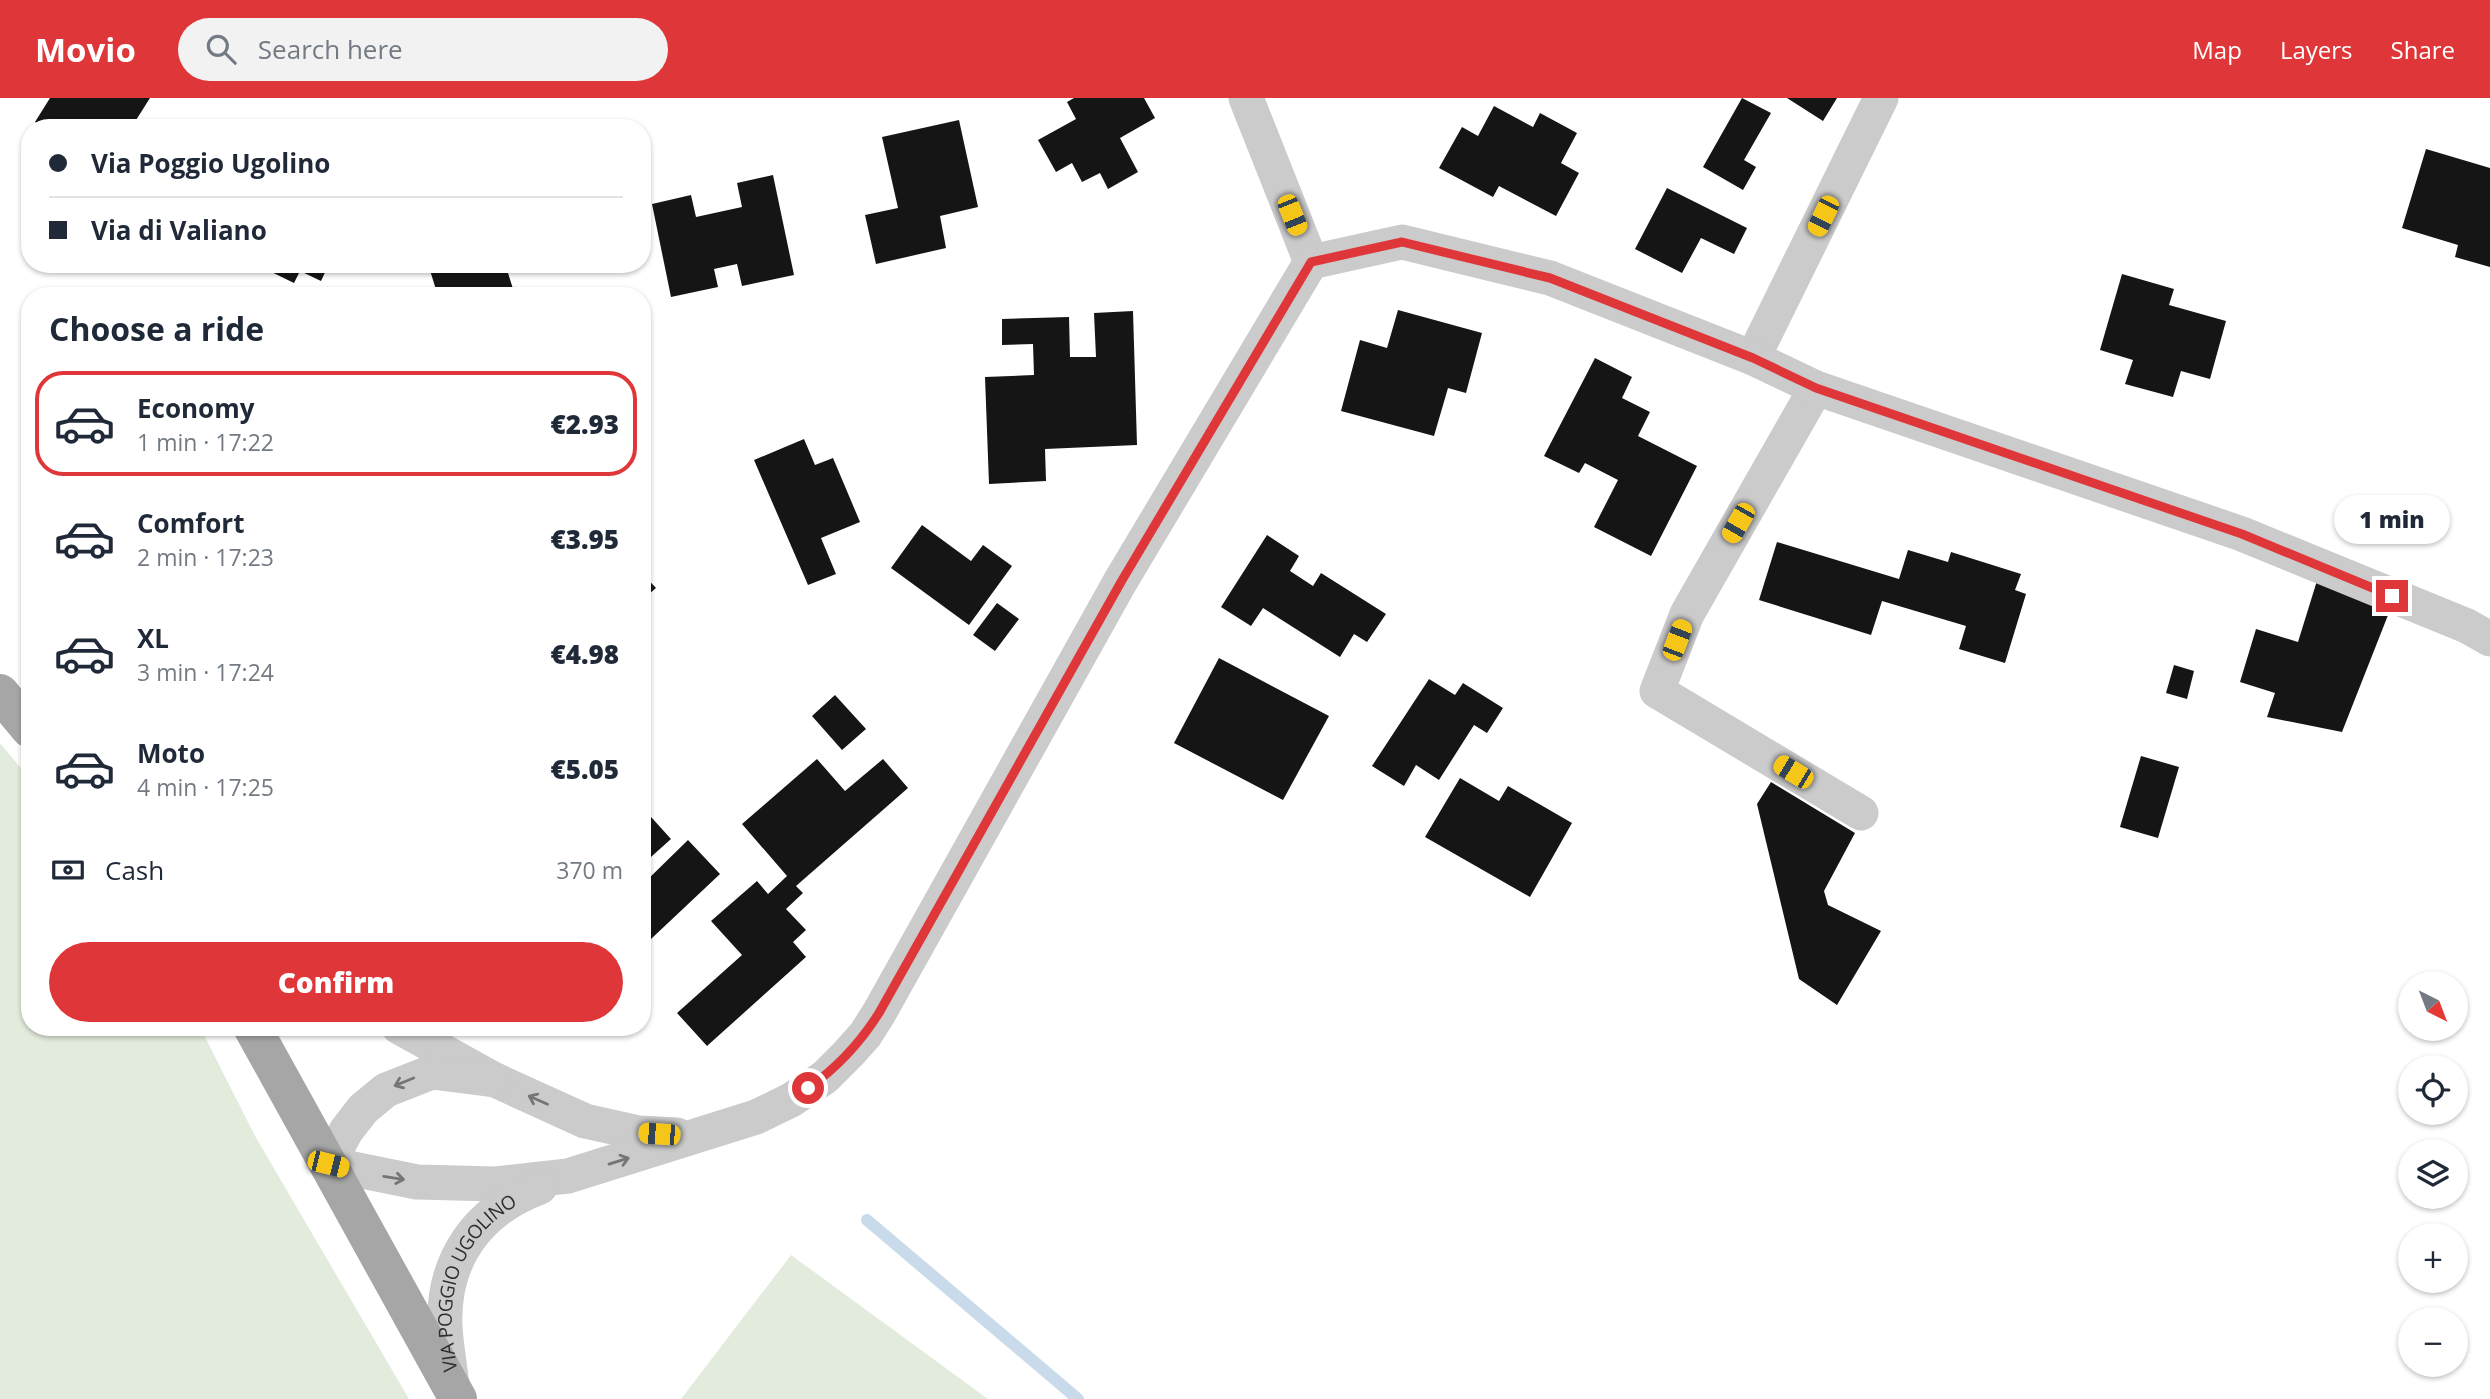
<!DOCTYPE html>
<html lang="en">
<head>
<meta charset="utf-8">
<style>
  :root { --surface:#fff; --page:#f2f2f3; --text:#1f2937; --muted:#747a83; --line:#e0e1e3; --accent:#df3739 }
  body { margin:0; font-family:"Open Sans",sans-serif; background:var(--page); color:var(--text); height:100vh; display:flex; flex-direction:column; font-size:26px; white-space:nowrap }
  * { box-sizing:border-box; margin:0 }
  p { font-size:23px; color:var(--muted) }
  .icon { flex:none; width:38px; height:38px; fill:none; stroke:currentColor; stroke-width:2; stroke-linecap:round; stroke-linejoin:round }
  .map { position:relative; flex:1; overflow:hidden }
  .side { position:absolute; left:21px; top:189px; width:630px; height:749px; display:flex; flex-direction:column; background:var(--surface); border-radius:28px; box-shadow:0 2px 5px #0004 }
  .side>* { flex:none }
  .top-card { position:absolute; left:21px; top:21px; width:630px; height:154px; border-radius:28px; box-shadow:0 2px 5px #0004; display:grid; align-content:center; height:154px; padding:0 28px; background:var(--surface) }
  .needle { width:46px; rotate:138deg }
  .buttons { position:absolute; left:2398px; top:873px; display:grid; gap:14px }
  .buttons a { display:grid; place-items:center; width:70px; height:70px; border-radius:50%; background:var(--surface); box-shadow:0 2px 5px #0004; font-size:35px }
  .end { position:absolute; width:32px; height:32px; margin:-16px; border:9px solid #df3739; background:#fff; box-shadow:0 0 0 4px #fff }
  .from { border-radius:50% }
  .bubble { position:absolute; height:49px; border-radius:24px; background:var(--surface); box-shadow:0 2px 5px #0004; font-size:23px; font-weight:800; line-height:49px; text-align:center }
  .car { position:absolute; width:21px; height:42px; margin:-21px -10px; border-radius:9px; box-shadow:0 0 5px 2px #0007; background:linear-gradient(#f5c518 24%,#345 0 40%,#f5c518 0 76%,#345 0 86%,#f5c518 0) }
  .top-card b { display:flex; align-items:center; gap:24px; height:66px; font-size:26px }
  .top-card b+b { border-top:2px solid var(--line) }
  .top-card i { width:18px; height:18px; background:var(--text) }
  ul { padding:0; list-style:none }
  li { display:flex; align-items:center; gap:21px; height:105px; margin:0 14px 10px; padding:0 14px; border:4px solid transparent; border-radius:28px }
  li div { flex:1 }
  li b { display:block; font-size:26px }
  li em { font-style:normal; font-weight:800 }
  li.active { border-color:var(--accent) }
  li>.icon { width:63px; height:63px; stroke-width:1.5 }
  h2 { padding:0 28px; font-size:32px; line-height:84px }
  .pay { display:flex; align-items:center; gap:18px; height:77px; padding:0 28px; font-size:26px }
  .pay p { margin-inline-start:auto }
  .button { display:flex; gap:14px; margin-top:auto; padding:14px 28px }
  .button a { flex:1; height:80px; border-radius:42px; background:var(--accent); color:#fff; font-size:28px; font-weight:800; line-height:80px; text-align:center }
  header { display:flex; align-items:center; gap:42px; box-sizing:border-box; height:98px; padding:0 35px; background:var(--accent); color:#fff }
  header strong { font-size:33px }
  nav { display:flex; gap:38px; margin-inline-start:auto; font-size:24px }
  .search { width:490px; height:63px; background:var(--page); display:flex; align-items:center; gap:18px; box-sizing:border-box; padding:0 24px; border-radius:38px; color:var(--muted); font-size:26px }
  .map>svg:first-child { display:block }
  .green { fill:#e3ebdc }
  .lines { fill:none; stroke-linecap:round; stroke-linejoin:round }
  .stream { stroke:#c9dbea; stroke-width:12 }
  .building { fill:#151515 }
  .street { stroke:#cbcbcb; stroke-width:35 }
  .primary { stroke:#a6a6a6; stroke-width:38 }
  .oneway { stroke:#757575 }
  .route { stroke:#df3739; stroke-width:9 }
  .labels { text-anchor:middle; stroke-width:7; stroke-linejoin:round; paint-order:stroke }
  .street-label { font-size:19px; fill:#2e2e2e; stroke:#fff }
</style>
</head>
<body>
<header>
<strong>Movio</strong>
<div class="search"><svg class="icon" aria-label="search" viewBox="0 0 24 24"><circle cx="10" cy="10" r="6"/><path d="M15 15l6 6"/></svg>Search here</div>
<nav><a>Map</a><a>Layers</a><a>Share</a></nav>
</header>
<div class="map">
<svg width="2490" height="1301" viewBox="0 0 2490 1301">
  <rect width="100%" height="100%" fill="#fff"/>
  <!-- green -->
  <path class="green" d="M0,645L30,681V929H200L255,1038L409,1301H0Z
    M791,1157L988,1301H681Z"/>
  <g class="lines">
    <!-- stream -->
    <path class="stream" d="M867,1122L1078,1301"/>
  </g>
  <!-- building -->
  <path class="building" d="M50,0H150L131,30H44L35,24Z
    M1074,0H1144L1155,20L1120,40L1138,74L1108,91L1100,75L1082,84L1072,65L1056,74L1038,42L1076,21L1067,4Z
    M1742,0L1771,15L1744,62L1756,69L1743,92L1703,69Z
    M1787,0H1837L1823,23Z
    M1494,8L1533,29L1540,15L1577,35L1561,65L1579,75L1556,118L1499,88L1493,99L1439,70L1462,29L1478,38Z
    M959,22L978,109L940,118L946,150L876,166L865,117L898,110L882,39Z
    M2426,51L2490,70V169L2455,159L2458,147L2402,130Z
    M773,77L794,177L742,188L737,166L714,171L718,189L671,199L652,106L691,97L696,119L742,109L737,85Z
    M1667,90L1747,130L1734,156L1701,140L1682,175L1635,151Z
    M255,166H329L321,183L300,173L294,185Z
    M428,166H535V167L508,175L514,194L502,198H438Z
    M2122,176L2174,191L2169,207L2226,223L2210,281L2181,273L2173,299L2125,286L2133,262L2100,252Z
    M1398,212L1482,235L1466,295L1448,290L1434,338L1341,313L1360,242L1387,250Z
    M1133,213L1137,347L1045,351L1046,383L989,386L985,279L1034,277L1033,246L1002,247V221L1069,219L1070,259H1096L1094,215Z
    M1595,260L1632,279L1622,300L1650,314L1638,338L1697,368L1651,458L1594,429L1618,382L1585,365L1579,375L1544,358Z
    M804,341L815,367L833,360L860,424L821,440L836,476L808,487L754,362Z
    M922,427L971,463L983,447L1012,468L969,527L891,470Z
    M1267,437L1299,458L1290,473L1313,488L1321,475L1386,516L1367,544L1354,536L1340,559L1263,510L1251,528L1221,509Z
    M1777,444L1899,481L1908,452L1948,464L1951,454L2021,476L2015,492L2026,496L2005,565L1959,551L1966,528L1882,503L1871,537L1759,502Z
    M2320,473L2392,507L2342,634L2267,619L2275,595L2240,584L2256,531L2298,544Z
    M642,475L656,490L642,502Z
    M997,505L1019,521L995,553L973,537Z
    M1219,560L1329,618L1283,702L1174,645Z
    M2174,567L2194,573L2187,601L2166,595Z
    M1429,581L1455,597L1463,585L1503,610L1487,635L1474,627L1439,682L1416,667L1404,688L1372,668Z
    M835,597L866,631L842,652L812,618Z
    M2141,658L2179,669L2158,740L2120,729Z
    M817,661L845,693L883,661L908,690L796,788L803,795L786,811L806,832L793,844L806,859L707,948L677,915L742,857L711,823L757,783L768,796L787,778L742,726Z
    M1460,680L1499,703L1508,688L1572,725L1530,799L1425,739Z
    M1771,684L1855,735L1824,793L1828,807L1881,833L1837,907L1799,881L1757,706Z
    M642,709L671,741L642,767Z
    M688,742L720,776L651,841L642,831V787Z"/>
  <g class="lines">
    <!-- street -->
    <g class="street">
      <path d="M1246,0L1311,164"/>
      <path d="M1753,260L1881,0"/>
      <path d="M1816,290L1687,516L1657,593L1861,715"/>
      <path d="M399,929L495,982L585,1023L639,1035L677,1037"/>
      <path d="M495,982L432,974L386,992L363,1011L346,1033L328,1066L417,1084L496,1086L568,1078L756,1019L791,1002L825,979L848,956L865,937L879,915L1120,484L1311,164L1402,144L1550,180L1753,260L1816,290L2242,436L2467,528L2490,541"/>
      <path id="s1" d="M452,1288C450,1268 446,1248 445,1229C442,1161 478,1112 540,1089"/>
    </g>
    <!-- primary -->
    <path class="primary" d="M0,595L30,631
      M252,929L458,1301"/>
  </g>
  <!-- one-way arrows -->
  <defs><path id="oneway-shaft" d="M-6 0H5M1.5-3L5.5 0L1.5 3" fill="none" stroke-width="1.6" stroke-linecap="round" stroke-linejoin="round" transform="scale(1.75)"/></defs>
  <g class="oneway">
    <use href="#oneway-shaft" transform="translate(404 984) rotate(158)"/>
    <use href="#oneway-shaft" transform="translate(538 1002) rotate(-156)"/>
    <use href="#oneway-shaft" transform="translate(619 1063) rotate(-17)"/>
    <use href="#oneway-shaft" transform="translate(394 1080) rotate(9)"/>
  </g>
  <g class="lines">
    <!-- route -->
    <path class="route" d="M808,990C837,970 860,945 879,915L1121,484L1311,164L1402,144L1525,174L1550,180L1753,260L1816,290L2242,436L2392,498"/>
  </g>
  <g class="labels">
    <!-- street labels -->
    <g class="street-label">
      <text dy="7" stroke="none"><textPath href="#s1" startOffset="114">VIA POGGIO UGOLINO</textPath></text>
    </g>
  </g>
</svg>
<div class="buttons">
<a><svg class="needle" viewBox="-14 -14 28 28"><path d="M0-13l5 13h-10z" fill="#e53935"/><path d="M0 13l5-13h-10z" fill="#747a83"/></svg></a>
<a><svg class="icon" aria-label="locate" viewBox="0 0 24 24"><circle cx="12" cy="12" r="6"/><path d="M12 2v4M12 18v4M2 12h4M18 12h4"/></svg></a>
<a><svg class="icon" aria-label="layers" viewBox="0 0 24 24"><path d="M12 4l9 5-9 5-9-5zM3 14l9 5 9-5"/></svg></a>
<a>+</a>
<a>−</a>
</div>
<i class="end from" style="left:808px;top:990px"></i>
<i class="end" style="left:2392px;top:498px"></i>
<div class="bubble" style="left:2334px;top:397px;width:116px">1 min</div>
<i class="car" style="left:1292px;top:117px;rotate:158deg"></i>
<i class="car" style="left:1823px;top:118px;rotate:206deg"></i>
<i class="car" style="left:1738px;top:425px;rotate:210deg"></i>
<i class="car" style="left:1677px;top:542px;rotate:21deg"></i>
<i class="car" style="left:1793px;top:674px;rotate:301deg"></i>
<i class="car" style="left:659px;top:1036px;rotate:274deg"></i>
<i class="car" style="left:328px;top:1066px;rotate:104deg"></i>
<div class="top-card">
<b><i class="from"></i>Via Poggio Ugolino</b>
<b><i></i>Via di Valiano</b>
</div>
<section class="side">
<h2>Choose a ride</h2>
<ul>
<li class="active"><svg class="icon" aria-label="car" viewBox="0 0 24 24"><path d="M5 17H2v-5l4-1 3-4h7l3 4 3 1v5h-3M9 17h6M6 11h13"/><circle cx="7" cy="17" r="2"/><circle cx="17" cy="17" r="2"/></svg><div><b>Economy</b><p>1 min · 17:22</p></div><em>€2.93</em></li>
<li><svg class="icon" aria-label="car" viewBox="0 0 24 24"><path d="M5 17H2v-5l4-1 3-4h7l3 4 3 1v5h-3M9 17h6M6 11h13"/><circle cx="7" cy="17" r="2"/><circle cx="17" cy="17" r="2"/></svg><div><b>Comfort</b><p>2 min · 17:23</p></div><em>€3.95</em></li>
<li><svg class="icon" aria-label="car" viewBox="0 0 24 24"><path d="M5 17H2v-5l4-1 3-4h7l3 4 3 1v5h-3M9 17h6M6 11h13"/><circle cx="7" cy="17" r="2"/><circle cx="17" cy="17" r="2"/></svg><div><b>XL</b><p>3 min · 17:24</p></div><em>€4.98</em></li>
<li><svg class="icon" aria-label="car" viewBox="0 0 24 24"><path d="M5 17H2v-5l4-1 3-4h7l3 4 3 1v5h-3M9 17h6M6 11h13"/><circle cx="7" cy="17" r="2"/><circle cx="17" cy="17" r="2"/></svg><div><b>Moto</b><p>4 min · 17:25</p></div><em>€5.05</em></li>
</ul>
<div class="pay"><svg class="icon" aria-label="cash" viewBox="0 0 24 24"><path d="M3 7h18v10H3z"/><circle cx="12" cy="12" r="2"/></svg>Cash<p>370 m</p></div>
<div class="button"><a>Confirm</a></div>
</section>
</div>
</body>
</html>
